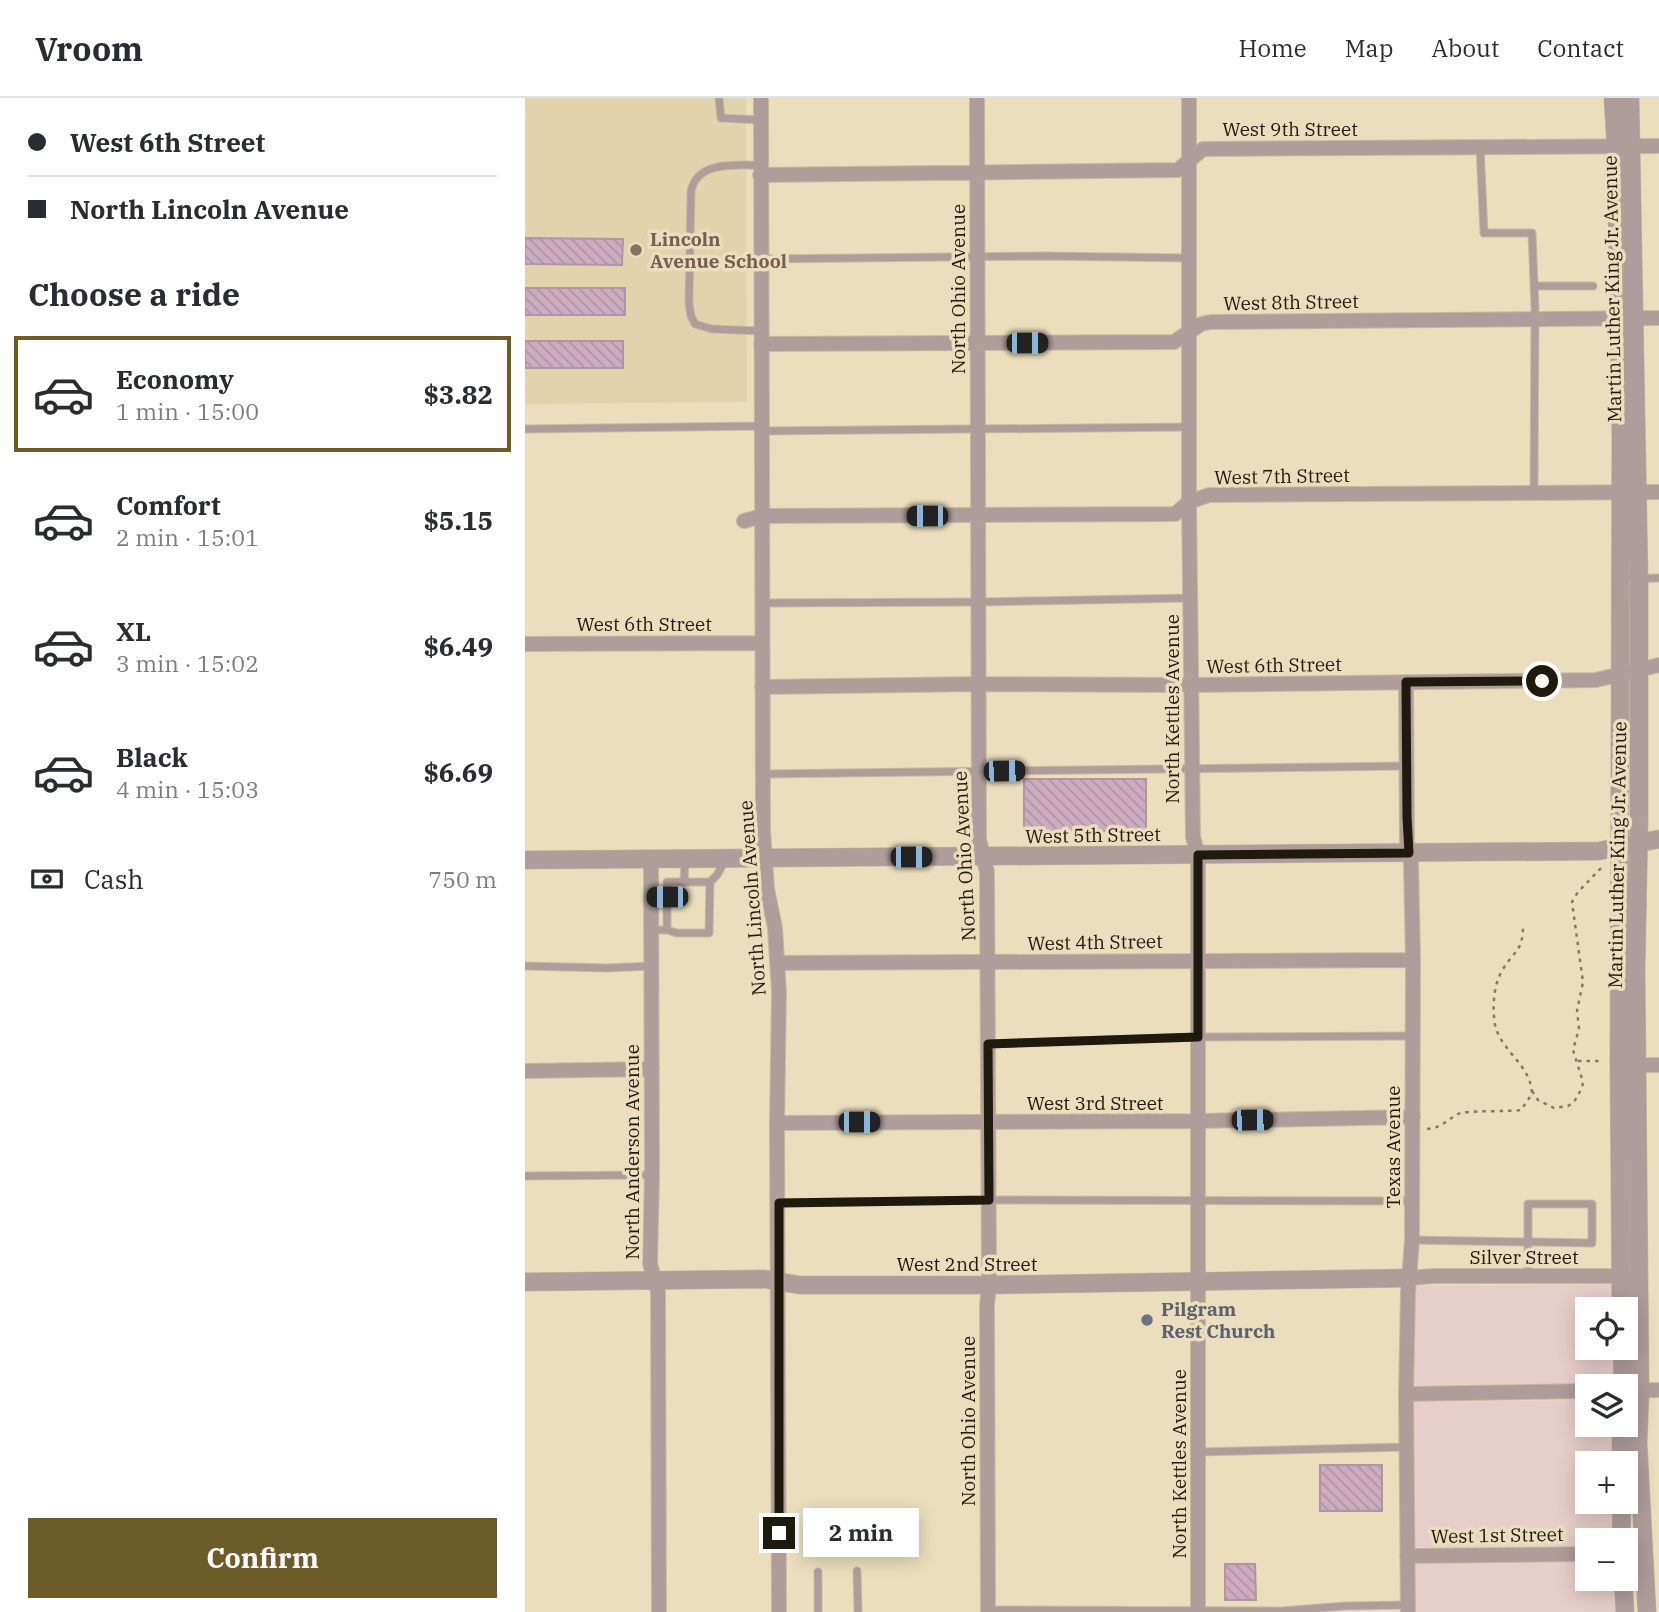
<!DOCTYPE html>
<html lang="en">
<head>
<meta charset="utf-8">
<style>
  :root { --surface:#fff; --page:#f7f7f7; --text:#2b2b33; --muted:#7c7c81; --line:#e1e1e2; --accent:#6d5b29 }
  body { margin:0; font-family:"IBM Plex Serif",serif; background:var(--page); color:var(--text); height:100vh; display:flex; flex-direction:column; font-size:26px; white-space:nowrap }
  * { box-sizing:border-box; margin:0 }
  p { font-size:23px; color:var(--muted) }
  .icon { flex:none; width:38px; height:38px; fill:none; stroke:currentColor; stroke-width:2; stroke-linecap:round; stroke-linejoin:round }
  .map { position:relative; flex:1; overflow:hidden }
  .drawer { display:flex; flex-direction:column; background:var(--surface); width:525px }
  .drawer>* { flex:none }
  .banner { display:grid; align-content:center; height:154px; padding:0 28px; background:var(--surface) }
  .tools { position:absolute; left:1050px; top:1199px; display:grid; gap:14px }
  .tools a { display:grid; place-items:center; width:63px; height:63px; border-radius:0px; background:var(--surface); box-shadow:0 4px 18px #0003; font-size:35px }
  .end { position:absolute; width:32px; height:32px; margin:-16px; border:9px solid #1e1a0e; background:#fff; box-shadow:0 0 0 4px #fff }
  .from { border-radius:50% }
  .bubble { position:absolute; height:49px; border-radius:0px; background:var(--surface); box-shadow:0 4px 18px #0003; font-size:23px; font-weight:700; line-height:49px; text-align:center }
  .car { position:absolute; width:21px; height:42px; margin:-21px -10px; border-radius:9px; box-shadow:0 0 5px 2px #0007; background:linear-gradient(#222 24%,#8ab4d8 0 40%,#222 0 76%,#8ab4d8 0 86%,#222 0) }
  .banner b { display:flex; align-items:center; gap:24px; height:66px; font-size:26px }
  .banner b+b { border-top:2px solid var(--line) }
  .banner i { width:18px; height:18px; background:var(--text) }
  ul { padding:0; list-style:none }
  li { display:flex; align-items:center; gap:21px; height:116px; margin:0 14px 10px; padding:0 14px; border:4px solid transparent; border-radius:0px }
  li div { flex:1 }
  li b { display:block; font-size:26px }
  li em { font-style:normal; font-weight:700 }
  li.current { border-color:var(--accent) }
  li>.icon { width:63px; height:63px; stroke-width:1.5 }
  h2 { padding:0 28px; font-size:32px; line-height:84px }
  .pay { display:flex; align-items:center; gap:18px; height:77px; padding:0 28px; font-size:26px }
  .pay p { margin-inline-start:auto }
  .cta { display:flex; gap:14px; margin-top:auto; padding:14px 28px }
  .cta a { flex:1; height:80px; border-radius:0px; background:var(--accent); color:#fff; font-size:28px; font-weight:700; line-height:80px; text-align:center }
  header { display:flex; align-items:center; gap:42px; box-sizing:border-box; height:98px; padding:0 35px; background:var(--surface); border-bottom:2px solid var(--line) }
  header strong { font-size:33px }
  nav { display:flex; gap:38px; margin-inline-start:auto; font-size:24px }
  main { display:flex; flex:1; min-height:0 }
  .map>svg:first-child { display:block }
  .commercial { fill:#e8ceca }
  .built { fill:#e2d3ac }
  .building { fill:url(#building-back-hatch); stroke:#b393a6; stroke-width:2 }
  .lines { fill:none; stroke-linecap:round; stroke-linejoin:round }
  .service-casing { stroke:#c5bb9e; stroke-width:9 }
  .minor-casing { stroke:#c5bb9e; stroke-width:16 }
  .tertiary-casing { stroke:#c5bb9e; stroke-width:19 }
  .path { stroke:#827a64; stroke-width:2.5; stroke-dasharray:3.5 5; stroke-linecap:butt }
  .service { stroke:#af9d9c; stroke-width:7 }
  .minor { stroke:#af9d9c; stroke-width:14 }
  .tertiary { stroke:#af9d9c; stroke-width:18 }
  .route { stroke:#1e1a0e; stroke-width:9 }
  .education-dot { fill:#8d6e63; stroke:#eadebd; stroke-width:2.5 }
  .worship-dot { fill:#6b7280; stroke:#eadebd; stroke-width:2.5 }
  .labels { text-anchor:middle; stroke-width:7; stroke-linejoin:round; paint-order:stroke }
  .street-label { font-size:19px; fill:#1e1a0e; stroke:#eadebd }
  .education-label { font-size:19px; font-weight:bold; fill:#785e54; stroke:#eadebd; text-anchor:start }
  .worship-label { font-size:19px; font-weight:bold; fill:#5b616d; stroke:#eadebd; text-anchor:start }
</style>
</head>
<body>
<header>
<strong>Vroom</strong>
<nav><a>Home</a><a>Map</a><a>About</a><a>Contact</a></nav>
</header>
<main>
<section class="drawer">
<div class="banner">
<b><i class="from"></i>West 6th Street</b>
<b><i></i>North Lincoln Avenue</b>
</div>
<h2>Choose a ride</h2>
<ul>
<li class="current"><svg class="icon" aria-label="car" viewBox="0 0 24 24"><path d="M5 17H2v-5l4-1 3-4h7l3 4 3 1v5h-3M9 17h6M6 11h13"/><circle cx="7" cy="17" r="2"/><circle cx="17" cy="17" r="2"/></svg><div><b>Economy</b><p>1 min · 15:00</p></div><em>$3.82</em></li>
<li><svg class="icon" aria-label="car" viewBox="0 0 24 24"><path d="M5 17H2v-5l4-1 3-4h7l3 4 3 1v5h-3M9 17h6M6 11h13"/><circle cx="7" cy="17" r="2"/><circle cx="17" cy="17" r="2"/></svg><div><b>Comfort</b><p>2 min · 15:01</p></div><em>$5.15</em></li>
<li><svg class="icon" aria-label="car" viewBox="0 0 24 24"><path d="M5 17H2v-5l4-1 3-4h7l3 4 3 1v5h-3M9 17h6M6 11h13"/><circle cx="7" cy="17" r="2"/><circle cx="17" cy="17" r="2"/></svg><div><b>XL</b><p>3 min · 15:02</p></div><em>$6.49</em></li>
<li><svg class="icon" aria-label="car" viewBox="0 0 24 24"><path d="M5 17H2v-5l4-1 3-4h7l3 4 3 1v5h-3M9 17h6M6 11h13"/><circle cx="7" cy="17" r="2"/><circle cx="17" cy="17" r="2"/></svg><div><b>Black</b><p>4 min · 15:03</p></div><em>$6.69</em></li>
</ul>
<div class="pay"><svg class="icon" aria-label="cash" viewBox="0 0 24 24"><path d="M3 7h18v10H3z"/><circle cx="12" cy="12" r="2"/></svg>Cash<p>750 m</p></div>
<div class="cta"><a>Confirm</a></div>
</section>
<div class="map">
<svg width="1134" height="1514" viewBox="0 0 1134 1514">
  <defs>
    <pattern id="building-back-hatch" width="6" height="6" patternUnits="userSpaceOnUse" patternTransform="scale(1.75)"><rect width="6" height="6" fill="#cdacbf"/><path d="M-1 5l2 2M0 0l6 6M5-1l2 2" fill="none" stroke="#b093a3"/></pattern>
  </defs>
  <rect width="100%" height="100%" fill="#eadebd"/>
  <!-- commercial -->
  <path class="commercial" d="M1088,1186V1211H1062V1250H1089L1090,1285L889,1287L891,1188Z
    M1062,1302V1326L1089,1327V1365H1062V1404H1089V1442H1062V1448L889,1449L888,1304Z
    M1062,1464V1480L1090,1481L1093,1514H890L889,1466Z"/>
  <!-- built -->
  <path class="built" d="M0,0H221L222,304L0,306Z"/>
  <!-- building -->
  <path class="building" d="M0,140L98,141L97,167L0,166Z
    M0,190H100V217H0Z
    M0,243H98V270H0Z
    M499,681H621V733H499Z
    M795,1367H857V1413H795Z
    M700,1466H730L731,1502H700Z"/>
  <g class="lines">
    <!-- service casing -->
    <g class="service-casing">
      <path id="service" d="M194,0L196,20L235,22
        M955,49L959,135H1007L1010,210L1009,395
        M235,67C210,68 173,62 166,93L164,206L166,218L170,226L187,231L236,233
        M237,161L522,158L665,160
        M1009,188H1068
        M0,331L237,328
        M237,333L665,329
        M1095,481L1134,480
        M238,505L454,504L666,500
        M238,676L881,668
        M185,784L192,777L201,761
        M126,832H142V784H159L160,761
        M142,832L152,835H184L185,784H159
        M0,868L82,870L127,868
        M463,946L673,939L888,938
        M0,1078L127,1077
        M254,1105L464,1102L887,1103
        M887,1142L1067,1145V1106H1003V1178
        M673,1354L881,1349
        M332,1473L333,1514
        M293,1474V1514
        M464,1512L756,1513L820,1508L883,1507"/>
    </g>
    <!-- minor casing -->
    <g class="minor-casing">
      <path id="minor" d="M236,0L238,732L242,791L250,830L254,894L252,1025L254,1514
        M452,0L454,741L462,774L464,1187L462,1207L463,1514
        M664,0V404L668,739L673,757V1514
        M235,77L653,72L678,51L1134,48
        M236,246L649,244L676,226L686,224L1134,220
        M219,423L237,418L650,416L664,404L684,397L1134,394
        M0,546L237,545
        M881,584L882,745L886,765L888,862L887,1142L883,1195L881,1296L883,1514
        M237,589L453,586L667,587L1071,582L1134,567
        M126,761L127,1077L125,1166L133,1193L134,1514
        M253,865L888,862
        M1102,967H1134
        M0,973L127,971
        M252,1025L673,1023L888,1019
        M885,1180L908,1178H1114
        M1101,1293L1134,1292
        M881,1296L1062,1293
        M882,1458L1062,1456"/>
    </g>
    <!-- tertiary casing -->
    <g class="tertiary-casing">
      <path id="tertiary" d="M1088,0L1091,49L1096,339L1094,967L1096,1211
        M1105,0L1114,481V720L1111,873L1115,1293L1113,1345L1122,1514
        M0,762L1074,753L1134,741
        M0,1184L239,1181L274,1187H464L885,1180
        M1097,1250L1098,1288
        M1096,1365V1326
        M1096,1442L1097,1404
        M1098,1480L1100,1514"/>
    </g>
    <!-- path -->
    <path class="path" d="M1053,963H1078
      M1007,993L1013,1002L1029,1010L1043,1008L1049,1004L1057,990L1058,984L1048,952L1054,931L1052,913L1058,884L1047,804L1053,794L1078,768
      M902,1031C918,1029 920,1023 933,1016C940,1012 983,1014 996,1012L1007,996C1006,964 970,951 969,919C968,902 969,886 978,871C989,853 998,853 998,828"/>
    <!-- service -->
    <use href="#service" class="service"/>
    <!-- minor -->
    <use href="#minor" class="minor"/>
    <!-- tertiary -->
    <use href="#tertiary" class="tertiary"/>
  </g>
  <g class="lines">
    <!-- route -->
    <path class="route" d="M254,1435V1105L464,1102L463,946L673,939V757L884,755L882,719L881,584L1017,583"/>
  </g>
  <!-- markers -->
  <circle class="education-dot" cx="111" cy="152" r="7"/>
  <circle class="worship-dot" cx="622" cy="1222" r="7"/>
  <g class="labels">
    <!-- street labels -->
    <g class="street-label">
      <text x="765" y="38">West 9th Street</text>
      <text transform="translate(433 191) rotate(-90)" y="7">North Ohio Avenue</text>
      <text transform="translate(1087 191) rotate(-91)" y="7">Martin Luther King Jr. Avenue</text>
      <text transform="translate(766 204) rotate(-1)" y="7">West 8th Street</text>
      <text transform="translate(757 378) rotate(-1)" y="7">West 7th Street</text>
      <text x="119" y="533">West 6th Street</text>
      <text transform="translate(749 567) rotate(-1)" y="7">West 6th Street</text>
      <text transform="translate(647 611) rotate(-90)" y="7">North Kettles Avenue</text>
      <text transform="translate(568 737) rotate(-1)" y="7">West 5th Street</text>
      <text transform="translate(1092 757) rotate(-89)" y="7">Martin Luther King Jr. Avenue</text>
      <text transform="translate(439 758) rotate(-93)" y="7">North Ohio Avenue</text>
      <text transform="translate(227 800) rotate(-94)" y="7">North Lincoln Avenue</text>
      <text transform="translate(570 844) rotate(-1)" y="7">West 4th Street</text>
      <text x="570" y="1012">West 3rd Street</text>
      <text transform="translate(868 1049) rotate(-90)" y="7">Texas Avenue</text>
      <text transform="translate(107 1054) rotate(-90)" y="7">North Anderson Avenue</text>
      <text x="999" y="1166">Silver Street</text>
      <text x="442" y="1173">West 2nd Street</text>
      <text transform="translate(443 1323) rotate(-90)" y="7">North Ohio Avenue</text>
      <text transform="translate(654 1366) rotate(-90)" y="7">North Kettles Avenue</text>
      <text transform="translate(972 1437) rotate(-1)" y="7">West 1st Street</text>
    </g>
    <!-- education labels -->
    <g class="education-label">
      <text x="125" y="148">Lincoln<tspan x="125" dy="22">Avenue School</tspan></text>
    </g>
    <!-- worship labels -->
    <g class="worship-label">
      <text x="636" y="1218">Pilgram<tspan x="636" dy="22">Rest Church</tspan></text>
    </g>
  </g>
</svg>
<div class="tools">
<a><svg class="icon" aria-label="locate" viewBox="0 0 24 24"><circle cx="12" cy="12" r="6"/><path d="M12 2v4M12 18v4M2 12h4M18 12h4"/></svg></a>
<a><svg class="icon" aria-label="layers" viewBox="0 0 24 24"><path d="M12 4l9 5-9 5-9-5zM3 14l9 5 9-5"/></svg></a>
<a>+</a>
<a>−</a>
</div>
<i class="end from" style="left:1017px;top:583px"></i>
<i class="end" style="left:254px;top:1435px"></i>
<div class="bubble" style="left:278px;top:1410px;width:116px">2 min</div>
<i class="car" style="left:502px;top:245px;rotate:90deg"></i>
<i class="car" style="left:402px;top:418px;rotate:270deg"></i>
<i class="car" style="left:479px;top:673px;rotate:89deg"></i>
<i class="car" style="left:386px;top:759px;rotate:90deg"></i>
<i class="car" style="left:142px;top:799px;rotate:270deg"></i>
<i class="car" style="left:727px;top:1022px;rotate:89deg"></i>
<i class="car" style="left:334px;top:1024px;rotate:90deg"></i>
</div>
</main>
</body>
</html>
